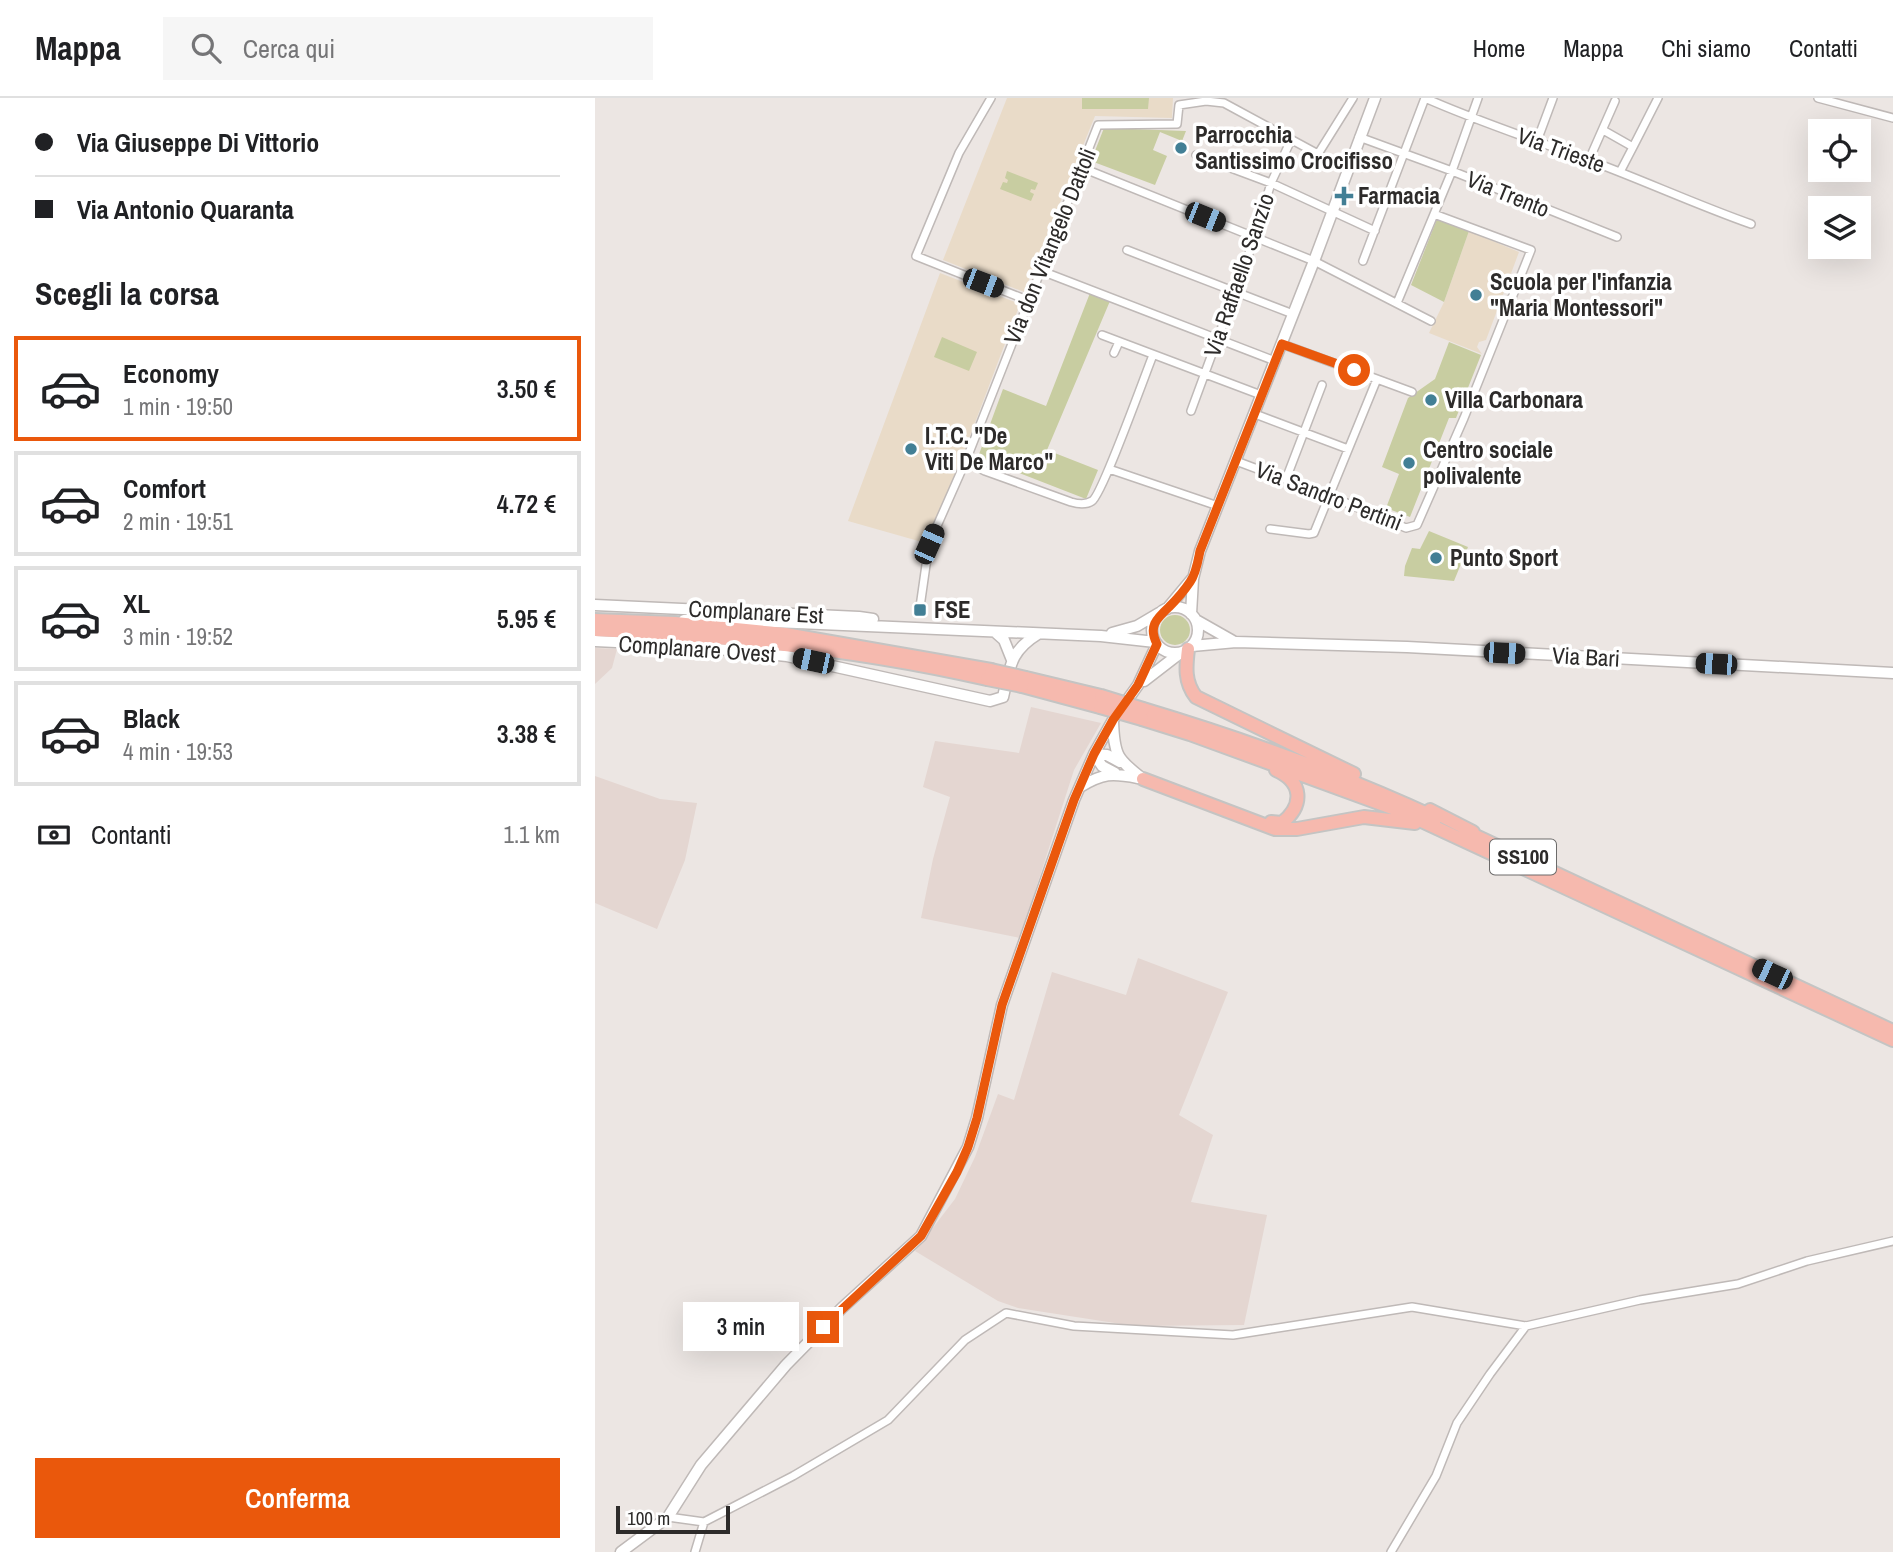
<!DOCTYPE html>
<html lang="it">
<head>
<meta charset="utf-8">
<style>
  :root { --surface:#fff; --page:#f6f6f6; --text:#202124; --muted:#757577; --line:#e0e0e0; --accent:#ea580c }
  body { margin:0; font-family:"Archivo Narrow",sans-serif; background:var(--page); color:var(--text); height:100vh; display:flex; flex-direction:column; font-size:26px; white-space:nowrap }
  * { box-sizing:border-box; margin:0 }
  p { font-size:23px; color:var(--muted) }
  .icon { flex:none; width:38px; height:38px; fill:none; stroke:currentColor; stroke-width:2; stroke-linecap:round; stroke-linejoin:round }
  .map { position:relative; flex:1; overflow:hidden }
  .drawer { display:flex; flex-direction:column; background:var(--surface); width:595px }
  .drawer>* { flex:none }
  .hud { display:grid; align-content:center; height:154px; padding:0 35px; background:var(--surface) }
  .tools { position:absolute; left:1213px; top:21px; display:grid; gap:14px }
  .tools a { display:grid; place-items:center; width:63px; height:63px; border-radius:0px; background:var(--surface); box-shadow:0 7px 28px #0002; font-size:35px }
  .scale { position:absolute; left:21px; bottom:18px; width:114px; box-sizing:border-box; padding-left:7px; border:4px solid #2d2b2a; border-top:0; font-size:19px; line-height:24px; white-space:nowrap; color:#2d2b2a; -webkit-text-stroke:5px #fff; paint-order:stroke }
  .end { position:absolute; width:32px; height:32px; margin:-16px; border:9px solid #ea580c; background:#fff; box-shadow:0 0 0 4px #fff }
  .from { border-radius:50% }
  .bubble { position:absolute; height:49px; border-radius:0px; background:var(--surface); box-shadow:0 7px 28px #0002; font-size:23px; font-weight:600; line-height:49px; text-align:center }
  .car { position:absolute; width:21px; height:42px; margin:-21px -10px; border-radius:9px; box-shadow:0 0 5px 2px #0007; background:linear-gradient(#222 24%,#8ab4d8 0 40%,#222 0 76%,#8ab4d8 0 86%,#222 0) }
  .hud b { display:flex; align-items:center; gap:24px; height:66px; font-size:26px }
  .hud b+b { border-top:2px solid var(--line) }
  .hud i { width:18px; height:18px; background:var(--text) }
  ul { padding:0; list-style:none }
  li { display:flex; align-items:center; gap:21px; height:105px; margin:0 14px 10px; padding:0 21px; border:4px solid var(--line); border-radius:0px }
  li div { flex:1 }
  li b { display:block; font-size:26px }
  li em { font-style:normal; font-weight:600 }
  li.active { border-color:var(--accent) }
  li>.icon { width:63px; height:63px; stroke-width:1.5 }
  h2 { padding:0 35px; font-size:32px; line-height:84px }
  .pay { display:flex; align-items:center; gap:18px; height:77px; padding:0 35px; font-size:26px }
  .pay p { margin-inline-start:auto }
  .primary-button { display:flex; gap:14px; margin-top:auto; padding:14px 35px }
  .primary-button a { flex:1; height:80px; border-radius:0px; background:var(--accent); color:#fff; font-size:28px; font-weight:600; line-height:80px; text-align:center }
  header { display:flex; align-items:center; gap:42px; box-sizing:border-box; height:98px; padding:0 35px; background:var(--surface); border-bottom:2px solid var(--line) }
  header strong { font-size:33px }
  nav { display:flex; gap:38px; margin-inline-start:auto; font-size:24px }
  .search { width:490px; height:63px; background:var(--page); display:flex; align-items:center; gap:18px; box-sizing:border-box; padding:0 24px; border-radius:0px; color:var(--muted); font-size:26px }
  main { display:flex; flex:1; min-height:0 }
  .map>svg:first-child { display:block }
  .built { fill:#e4d6d1 }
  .education { fill:#e9dbc8 }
  .green { fill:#c8cda1 }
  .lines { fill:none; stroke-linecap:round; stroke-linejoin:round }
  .street-casing { stroke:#bfb9b7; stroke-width:10 }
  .secondary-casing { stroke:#bfb9b7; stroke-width:13 }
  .highway-casing { stroke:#c4c4c3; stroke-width:16 }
  .street { stroke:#fff; stroke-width:7 }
  .secondary { stroke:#fff; stroke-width:10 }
  .highway { stroke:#f6b9ae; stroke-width:12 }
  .highway-bridge-casing { stroke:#c4c4c3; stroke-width:16; stroke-linecap:butt }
  .highway-bridge { stroke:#f6b9ae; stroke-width:12 }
  .route { stroke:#ea580c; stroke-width:9 }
  .poi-dot { fill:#427f95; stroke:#fff; stroke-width:2.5 }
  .labels { text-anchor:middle; stroke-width:7; stroke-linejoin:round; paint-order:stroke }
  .shield { fill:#fff; stroke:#6c6b6a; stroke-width:2 }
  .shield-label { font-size:21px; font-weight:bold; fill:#2d2b2a }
  .poi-label { font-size:23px; font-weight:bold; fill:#2d2b2a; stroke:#fff; text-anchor:start }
  .street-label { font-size:23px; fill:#2d2b2a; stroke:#fff }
</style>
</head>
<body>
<header>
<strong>Mappa</strong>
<div class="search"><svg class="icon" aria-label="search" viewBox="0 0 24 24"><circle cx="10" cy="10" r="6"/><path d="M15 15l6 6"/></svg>Cerca qui</div>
<nav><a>Home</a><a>Mappa</a><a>Chi siamo</a><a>Contatti</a></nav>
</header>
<main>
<section class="drawer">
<div class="hud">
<b><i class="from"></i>Via Giuseppe Di Vittorio</b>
<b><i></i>Via Antonio Quaranta</b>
</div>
<h2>Scegli la corsa</h2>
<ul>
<li class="active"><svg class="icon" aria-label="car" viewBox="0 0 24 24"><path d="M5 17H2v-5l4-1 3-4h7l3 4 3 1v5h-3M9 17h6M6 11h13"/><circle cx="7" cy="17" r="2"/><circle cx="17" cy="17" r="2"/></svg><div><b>Economy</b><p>1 min · 19:50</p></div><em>3.50 €</em></li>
<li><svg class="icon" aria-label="car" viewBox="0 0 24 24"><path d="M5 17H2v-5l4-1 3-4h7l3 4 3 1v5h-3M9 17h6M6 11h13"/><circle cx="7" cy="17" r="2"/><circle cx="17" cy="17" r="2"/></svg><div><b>Comfort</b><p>2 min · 19:51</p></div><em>4.72 €</em></li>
<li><svg class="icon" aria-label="car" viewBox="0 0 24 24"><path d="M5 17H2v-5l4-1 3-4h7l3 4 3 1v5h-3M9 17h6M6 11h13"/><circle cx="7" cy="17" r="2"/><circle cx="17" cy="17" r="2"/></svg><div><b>XL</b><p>3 min · 19:52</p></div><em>5.95 €</em></li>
<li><svg class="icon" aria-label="car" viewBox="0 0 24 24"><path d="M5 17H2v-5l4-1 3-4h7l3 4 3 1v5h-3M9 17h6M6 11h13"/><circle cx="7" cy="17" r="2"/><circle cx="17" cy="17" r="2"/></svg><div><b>Black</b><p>4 min · 19:53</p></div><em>3.38 €</em></li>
</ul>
<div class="pay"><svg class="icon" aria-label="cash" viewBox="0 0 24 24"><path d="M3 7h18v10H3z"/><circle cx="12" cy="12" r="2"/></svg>Contanti<p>1.1 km</p></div>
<div class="primary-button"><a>Conferma</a></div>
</section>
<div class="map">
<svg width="1298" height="1454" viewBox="0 0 1298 1454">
  <rect width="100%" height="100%" fill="#ece6e3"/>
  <!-- built -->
  <path class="built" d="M0,550L22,551L17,570L0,586Z
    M436,609L506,625L479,672L425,840L326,820L338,761L355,699L328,689L340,643L424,655Z
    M0,678L65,701L102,705L90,762L62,831L0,805Z
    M543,860L633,894L584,1017L618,1037L596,1104L672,1117L649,1227L539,1228L423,1210L403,1203L320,1153L360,1101L380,1059L403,996L419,1002L457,874L531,897Z"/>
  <!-- education -->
  <path class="education" d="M412,0H578L577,20L500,18L429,194L348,162Z
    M874,133L924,154L908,197L902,198L899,205L903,210L891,242L884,244L882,249L887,256L834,235L849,204Z
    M345,175L425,206L334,446L253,423Z"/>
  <!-- green -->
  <path class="green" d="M487,0H554L553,11H487Z
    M509,30L591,33L587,43L565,34L558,52L572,58L560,87L496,63Z
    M412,73L443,85L440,92L436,91L435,94L439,96L436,103L405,91L408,84L412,85L413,82L410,80Z
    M842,121L874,133L849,204L816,187Z
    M495,195L515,203L452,352L503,372L491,401L383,359L408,291L451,308Z
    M347,239L382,254L374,273L339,259Z
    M854,244L886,257L861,320H854L815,419L791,410L804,376L787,369L813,300L840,281Z
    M834,433L873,449L859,483L809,478L810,468L817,450L825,451Z
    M565 532a15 15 0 1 1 30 0a15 15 0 1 1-30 0Z"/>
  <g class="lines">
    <!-- street casing -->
    <g class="street-casing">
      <path id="street" d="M396,0L364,55L321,158L432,202
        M830,0C884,24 940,42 996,63C1050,83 1102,107 1156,126
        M1223,0L1298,20
        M1008,32L1038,49L1025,74
        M764,39L857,73L1022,139
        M942,43L958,0
        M1038,49L1063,0
        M601,57L676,85L780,133
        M994,62L1020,3
        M485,69L719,163L836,223
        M532,152L698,216
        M768,163L830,0
        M444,172L680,263
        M802,205L857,73L883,0
        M507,237L666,297
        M687,246L817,294
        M519,255L524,244
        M596,313L660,139L676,85L696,42
        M660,316L753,351
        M372,360L376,366L390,373L476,404C483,406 491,407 497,403C507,397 550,277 558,257
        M641,363L735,398L811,430L822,427L869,320L936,152L839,116
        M514,371L623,408
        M691,381L727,287
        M675,431L714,436L719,435L782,281
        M325,509L334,446L372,360L503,27L582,26L584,7L611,3L629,5L723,56L758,0
        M73,1419L109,1424L198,1378L293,1322L370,1242L411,1215L479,1228L638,1237L817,1209L931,1228L1045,1202L1143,1186L1212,1163L1298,1143
        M100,1454L109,1424
        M796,1454L841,1378L862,1325L895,1276L931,1228"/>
    </g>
    <!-- secondary casing -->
    <g class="secondary-casing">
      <path id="secondary" d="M0,507L264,519L278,521
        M557 532a23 23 0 1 1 46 0a23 23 0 1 1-46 0Z
        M572,511L597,481
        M596,516L598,481L605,453L719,163L780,0
        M89,522L112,521L506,538L560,544
        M601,522L638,543
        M400,534L409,542L417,562
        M517,535L542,528L564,515
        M0,543L84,547L192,558L395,603L408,599C415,569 415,553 443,536
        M597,548L641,544L812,549L1298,575
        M549,583L584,556
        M518,623C519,657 522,661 548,681
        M499,656L507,668L520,675
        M499,656L512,657L525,664
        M485,689C508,675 517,675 543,680
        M26,1454L73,1419L106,1367L191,1267L247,1210L326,1138L373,1049L382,1020L407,907L479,702L499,656L518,622L543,587L562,546"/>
    </g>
    <!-- highway casing -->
    <g class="highway-casing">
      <path id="highway" d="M0,522L80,525L190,536L396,572
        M0,532C132,538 263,551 392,581
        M593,551C591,568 589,584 601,599L759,676
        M431,580L506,598
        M427,588L505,609
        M548,611C648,641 746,676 841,720
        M547,621L595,636L803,712L1298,942
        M548,681L680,731H702L769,719L820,725
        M835,712L878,734
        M676,724L687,725C709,707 708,684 681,672
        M870,733L1298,933"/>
    </g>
    <!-- street -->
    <use href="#street" class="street"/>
    <!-- secondary -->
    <use href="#secondary" class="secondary"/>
    <!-- highway -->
    <use href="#highway" class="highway"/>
    <!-- highway-bridge casing -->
    <g class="highway-bridge-casing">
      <path id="highway-bridge" d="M396,572L431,580
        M392,581L427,588
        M506,598L548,611
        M505,609L547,621"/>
    </g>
    <!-- highway-bridge -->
    <use href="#highway-bridge" class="highway-bridge"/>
  </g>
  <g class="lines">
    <!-- route -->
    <path class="route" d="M228,1229L326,1138L362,1074L373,1049L382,1020L407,907L479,702L499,656L518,622L543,587L562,546C553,529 561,521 574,509C581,502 589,493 595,484C601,476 603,463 605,453L687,246L759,272"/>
  </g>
  <!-- markers -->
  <g class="poi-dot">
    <circle cx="586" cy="50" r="7"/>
    <path d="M745.5 87.5h7v7h7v7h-7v7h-7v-7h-7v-7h7z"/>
    <circle cx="881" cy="197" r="7"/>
    <circle cx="836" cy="302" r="7"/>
    <circle cx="316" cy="351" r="7"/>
    <circle cx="814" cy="365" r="7"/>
    <circle cx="841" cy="460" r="7"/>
    <rect x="318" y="505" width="14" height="14" rx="3.5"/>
  </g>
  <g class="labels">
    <!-- shield labels -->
    <rect class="shield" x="895" y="741.5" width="66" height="35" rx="5"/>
    <g class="shield-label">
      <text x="928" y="766">SS100</text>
    </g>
    <!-- poi labels -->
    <g class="poi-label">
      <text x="600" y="45">Parrocchia<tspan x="600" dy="26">Santissimo Crocifisso</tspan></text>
      <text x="763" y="106">Farmacia</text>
      <text x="895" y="192">Scuola per l'infanzia<tspan x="895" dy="26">"Maria Montessori"</tspan></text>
      <text x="850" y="310">Villa Carbonara</text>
      <text x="330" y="346">I.T.C. "De<tspan x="330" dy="26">Viti De Marco"</tspan></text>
      <text x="828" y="360">Centro sociale<tspan x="828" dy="26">polivalente</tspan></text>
      <text x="855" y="468">Punto Sport</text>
      <text x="339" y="520">FSE</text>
    </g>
    <!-- street labels -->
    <g class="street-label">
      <text transform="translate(966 52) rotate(20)" y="8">Via Trieste</text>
      <text transform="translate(913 96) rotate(22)" y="8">Via Trento</text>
      <text transform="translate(455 148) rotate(-68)" y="8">Via don Vitangelo Dattoli</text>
      <text transform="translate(644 177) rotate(-71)" y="8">Via Raffaello Sanzio</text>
      <text transform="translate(734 398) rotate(21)" y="8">Via Sandro Pertini</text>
      <text transform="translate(161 514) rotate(3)" y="8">Complanare Est</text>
      <text transform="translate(102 551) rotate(4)" y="8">Complanare Ovest</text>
      <text transform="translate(991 559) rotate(3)" y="8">Via Bari</text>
    </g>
  </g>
</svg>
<div class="tools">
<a><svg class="icon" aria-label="locate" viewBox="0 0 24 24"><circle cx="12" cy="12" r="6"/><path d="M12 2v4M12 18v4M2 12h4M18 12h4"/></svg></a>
<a><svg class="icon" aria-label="layers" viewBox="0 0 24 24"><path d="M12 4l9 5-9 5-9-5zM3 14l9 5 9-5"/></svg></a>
</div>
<div class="scale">100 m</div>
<i class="end from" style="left:759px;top:272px"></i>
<i class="end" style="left:228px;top:1229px"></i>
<div class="bubble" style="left:88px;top:1204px;width:116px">3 min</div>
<i class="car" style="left:610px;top:119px;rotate:112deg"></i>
<i class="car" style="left:388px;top:185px;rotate:111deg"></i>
<i class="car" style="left:334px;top:446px;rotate:24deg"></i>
<i class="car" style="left:909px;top:555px;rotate:93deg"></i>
<i class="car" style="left:218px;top:563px;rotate:282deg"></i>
<i class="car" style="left:1121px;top:566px;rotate:273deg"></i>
<i class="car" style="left:1177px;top:876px;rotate:295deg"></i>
</div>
</main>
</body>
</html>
